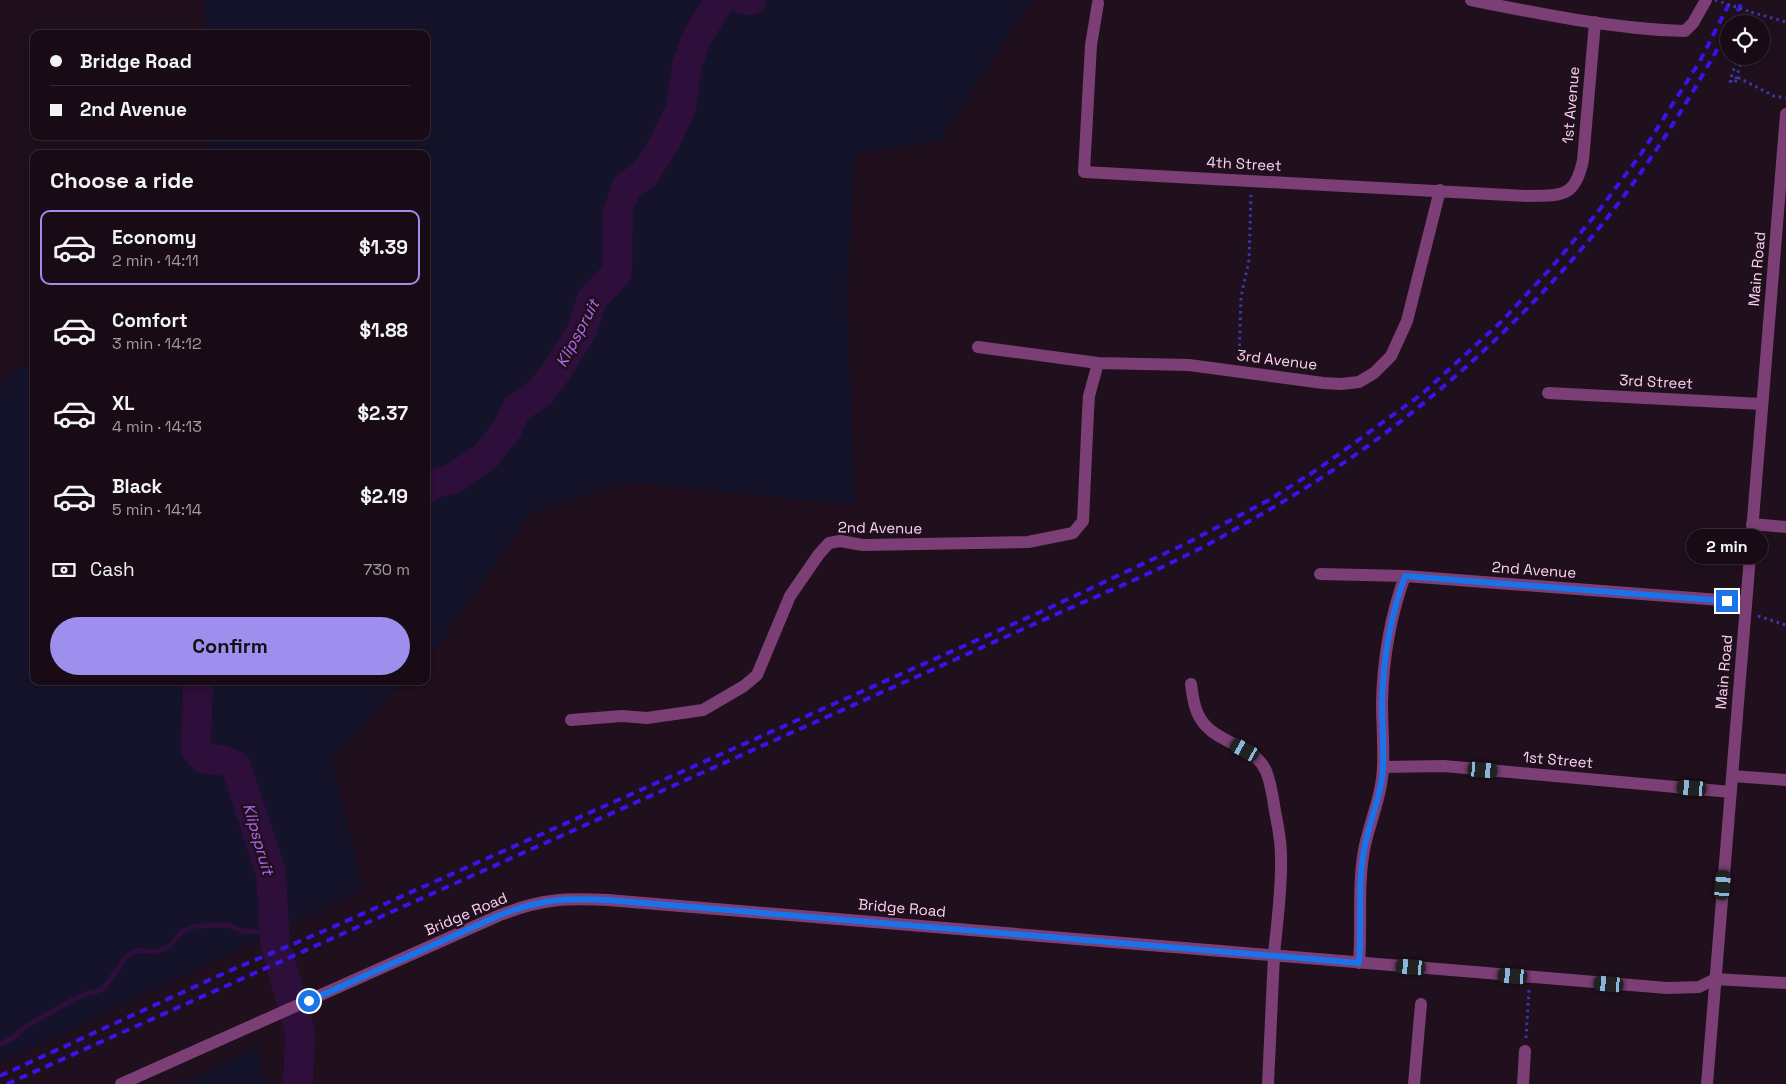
<!DOCTYPE html>
<html lang="en">
<head>
<meta charset="utf-8">
<style>
  :root { --surface:#180b15; --page:#21141e; --text:#f1f3f6; --muted:#9f9ba0; --line:#362b34; --accent:#9e8fef }
  body { margin:0; font-family:"Space Grotesk",sans-serif; background:var(--page); color:var(--text); height:100vh; display:flex; flex-direction:column; font-size:19px; white-space:nowrap }
  * { box-sizing:border-box; margin:0 }
  p { font-size:16px; color:var(--muted) }
  .icon { flex:none; width:28px; height:28px; fill:none; stroke:currentColor; stroke-width:2; stroke-linecap:round; stroke-linejoin:round }
  .map { position:relative; flex:1; overflow:hidden }
  .details { position:absolute; left:30px; top:150px; width:400px; height:535px; display:flex; flex-direction:column; background:var(--surface); border-radius:10px; box-shadow:0 2px 8px #0003,0 0 0 1px var(--line) }
  .details>* { flex:none }
  .banner { position:absolute; left:30px; top:30px; width:400px; height:110px; border-radius:10px; box-shadow:0 2px 8px #0003,0 0 0 1px var(--line); display:grid; align-content:center; height:110px; padding:0 20px; background:var(--surface) }
  .tools { position:absolute; left:1720px; top:15px; display:grid; gap:10px }
  .tools a { display:grid; place-items:center; width:50px; height:50px; border-radius:50%; background:var(--surface); box-shadow:0 2px 8px #0003,0 0 0 1px var(--line); font-size:25px }
  .end { position:absolute; width:22px; height:22px; margin:-11px; border:6px solid #1a73e8; background:#fff; box-shadow:0 0 0 2px #fff }
  .from { border-radius:50% }
  .bubble { position:absolute; height:35px; border-radius:18px; background:var(--surface); box-shadow:0 2px 8px #0003,0 0 0 1px var(--line); font-size:16px; font-weight:600; line-height:35px; text-align:center }
  .car { position:absolute; width:15px; height:30px; margin:-15px -8px; border-radius:6px; box-shadow:0 0 4px 1px #0007; background:linear-gradient(#222 24%,#8ab4d8 0 40%,#222 0 76%,#8ab4d8 0 86%,#222 0) }
  .banner b { display:flex; align-items:center; gap:18px; height:48px; font-size:19px }
  .banner b+b { border-top:1px solid var(--line) }
  .banner i { width:12px; height:12px; background:var(--text) }
  ul { padding:0; list-style:none }
  li { display:flex; align-items:center; gap:15px; height:75px; margin:0 10px 8px; padding:0 10px; border:2px solid transparent; border-radius:10px }
  li div { flex:1 }
  li b { display:block; font-size:19px }
  li em { font-style:normal; font-weight:600 }
  li.current { border-color:var(--accent) }
  li>.icon { width:45px; height:45px; stroke-width:1.5 }
  h2 { padding:0 20px; font-size:22px; line-height:60px }
  .pay { display:flex; align-items:center; gap:12px; height:55px; padding:0 20px; font-size:19px }
  .pay p { margin-inline-start:auto }
  .primary-button { display:flex; gap:10px; margin-top:auto; padding:10px 20px }
  .primary-button a { flex:1; height:58px; border-radius:30px; background:var(--accent); color:#111; font-size:20px; font-weight:600; line-height:58px; text-align:center }
  .map>svg:first-child { display:block }
  .green { fill:#14132a }
  .lines { fill:none; stroke-linecap:round; stroke-linejoin:round }
  .stream { stroke:#2e0e3b; stroke-width:5 }
  .river { stroke:#2e0e3b; stroke-width:30 }
  .path { stroke:#3a39a9; stroke-width:3; stroke-dasharray:2.5 4; stroke-linecap:butt }
  .minor { stroke:#7b3e75; stroke-width:12 }
  .rail { stroke:#3814e6; stroke-width:4; stroke-dasharray:8 6; stroke-linecap:butt }
  .path-bridge { stroke:#3a39a9; stroke-width:3; stroke-dasharray:2.5 4; stroke-linecap:butt }
  .route { stroke:#1a73e8; stroke-width:6 }
  .labels { text-anchor:middle; stroke-width:5; stroke-linejoin:round; paint-order:stroke }
  .street-label { font-size:15px; fill:#fbd2f3; stroke:#200f1c }
  .water-label { font-size:16px; font-style:italic; fill:#b369f2; stroke:#200f1c }
</style>
</head>
<body>
<div class="map">
<svg width="1786" height="1084" viewBox="0 0 1786 1084">
  <rect width="100%" height="100%" fill="#200f1c"/>
  <!-- green -->
  <path class="green" d="M205,0H1033L1019,19L941,140L855,154L847,297L855,505L628,482L530,514L443,639L426,657V154H210V136H426V34H206Z
    M34,360V681H404L332,760L363,890L0,1063V389L4,379Z
    M259,1046L263,1084H182Z"/>
  <g class="lines">
    <!-- stream -->
    <path class="stream" d="M0,1044L13,1038L28,1025L78,997L103,989L126,957L139,950L154,952L169,947L182,931L196,926L228,925L242,931L274,933"/>
    <!-- river -->
    <path class="river" d="M744,0H751
      M426,489L433,484L452,479L486,456L508,428L516,409L540,393L555,373L581,332L592,299L617,273L618,211L627,186L644,175L664,144L681,108L687,65L697,37L720,0
      M198,681L196,750L205,759L223,760L236,766L271,873L275,943L300,1032L298,1084"/>
    <!-- path -->
    <path class="path" d="M1750,18L1755,20L1754,24
      M1747,24L1751,12L1786,22
      M1738,56L1730,81L1735,83L1737,77L1774,96L1786,98
      M1736,79L1743,56
      M1239,359L1241,297L1249,260L1251,194
      M1758,616L1786,625
      M1526,1038L1529,989"/>
    <!-- minor -->
    <path class="minor" d="M1471,0C1540,14 1614,29 1685,31L1693,23L1706,0
      M1098,3L1091,45L1084,172L1527,196C1561,195 1575,199 1583,160L1595,22
      M978,347L1098,363L1189,365L1323,383L1341,384L1359,382L1374,373L1391,356L1407,321L1440,190
      M1548,393L1762,404
      M1752,524L1786,527
      M1320,574L1405,576L1746,602
      M1191,684C1193,699 1195,715 1206,726C1222,744 1255,746 1266,771C1271,783 1273,798 1275,811C1278,826 1281,841 1281,856C1282,889 1277,922 1274,955C1272,998 1270,1041 1268,1084
      M571,720L622,716L647,718L703,710L744,686L757,675L790,596L819,554L829,543L840,541L863,545L1028,542L1073,533L1083,521L1088,412L1089,396L1098,363
      M1383,767L1444,766L1731,792
      M1732,776L1786,780
      M1359,963C1362,924 1357,883 1365,845C1371,819 1382,794 1383,767C1384,746 1382,724 1382,703C1383,659 1390,617 1405,576
      M121,1084L500,915C541,899 564,898 608,900L1667,988L1699,987L1715,979L1786,983
      M1414,1084L1421,1004
      M1523,1084L1525,1051
      M1707,1084L1786,114"/>
    <!-- rail -->
    <path class="rail" d="M1731,24L1743,0
      M0,1076L229,971L324,931L1047,609L1185,544L1269,500L1321,467L1422,394L1501,322L1551,268L1597,213L1641,154L1700,61L1731,0
      M7,1084L1041,621C1090,599 1141,578 1189,554C1216,541 1242,525 1267,511C1398,436 1518,331 1611,213C1656,155 1694,92 1729,28"/>
    <!-- path-bridge -->
    <path class="path-bridge" d="M1715,0L1751,12"/>
  </g>
  <g class="lines">
    <!-- route -->
    <path class="route" d="M309,1001L500,915C542,899 564,898 608,900L1359,963C1362,924 1357,883 1365,845C1370,819 1382,794 1383,767C1384,746 1382,724 1382,703C1383,659 1390,617 1405,576L1727,601"/>
  </g>
  <g class="labels">
    <!-- street labels -->
    <g class="street-label">
      <text transform="translate(1571 105) rotate(-85)" y="5">1st Avenue</text>
      <text transform="translate(1244 164) rotate(3)" y="5">4th Street</text>
      <text transform="translate(1757 269) rotate(-85)" y="5">Main Road</text>
      <text transform="translate(1277 360) rotate(7)" y="5">3rd Avenue</text>
      <text transform="translate(1656 382) rotate(3)" y="5">3rd Street</text>
      <text transform="translate(880 528) rotate(1)" y="5">2nd Avenue</text>
      <text transform="translate(1534 570) rotate(4)" y="5">2nd Avenue</text>
      <text transform="translate(1724 672) rotate(-85)" y="5">Main Road</text>
      <text transform="translate(1558 760) rotate(5)" y="5">1st Street</text>
      <text transform="translate(902 908) rotate(5)" y="5">Bridge Road</text>
      <text transform="translate(466 914) rotate(-23)" y="5">Bridge Road</text>
    </g>
    <!-- water labels -->
    <g class="water-label">
      <text transform="translate(577 333) rotate(-62)" y="6">Klipspruit</text>
      <text transform="translate(259 839) rotate(74)" y="6">Klipspruit</text>
    </g>
  </g>
</svg>
<div class="tools">
<a><svg class="icon" aria-label="locate" viewBox="0 0 24 24"><circle cx="12" cy="12" r="6"/><path d="M12 2v4M12 18v4M2 12h4M18 12h4"/></svg></a>
</div>
<i class="end from" style="left:309px;top:1001px"></i>
<i class="end" style="left:1727px;top:601px"></i>
<div class="bubble" style="left:1686px;top:529px;width:82px">2 min</div>
<i class="car" style="left:1245px;top:750px;rotate:299deg"></i>
<i class="car" style="left:1483px;top:770px;rotate:95deg"></i>
<i class="car" style="left:1692px;top:788px;rotate:275deg"></i>
<i class="car" style="left:1723px;top:885px;rotate:5deg"></i>
<i class="car" style="left:1411px;top:967px;rotate:275deg"></i>
<i class="car" style="left:1513px;top:976px;rotate:275deg"></i>
<i class="car" style="left:1609px;top:984px;rotate:275deg"></i>
<div class="banner">
<b><i class="from"></i>Bridge Road</b>
<b><i></i>2nd Avenue</b>
</div>
<section class="details">
<h2>Choose a ride</h2>
<ul>
<li class="current"><svg class="icon" aria-label="car" viewBox="0 0 24 24"><path d="M5 17H2v-5l4-1 3-4h7l3 4 3 1v5h-3M9 17h6M6 11h13"/><circle cx="7" cy="17" r="2"/><circle cx="17" cy="17" r="2"/></svg><div><b>Economy</b><p>2 min · 14:11</p></div><em>$1.39</em></li>
<li><svg class="icon" aria-label="car" viewBox="0 0 24 24"><path d="M5 17H2v-5l4-1 3-4h7l3 4 3 1v5h-3M9 17h6M6 11h13"/><circle cx="7" cy="17" r="2"/><circle cx="17" cy="17" r="2"/></svg><div><b>Comfort</b><p>3 min · 14:12</p></div><em>$1.88</em></li>
<li><svg class="icon" aria-label="car" viewBox="0 0 24 24"><path d="M5 17H2v-5l4-1 3-4h7l3 4 3 1v5h-3M9 17h6M6 11h13"/><circle cx="7" cy="17" r="2"/><circle cx="17" cy="17" r="2"/></svg><div><b>XL</b><p>4 min · 14:13</p></div><em>$2.37</em></li>
<li><svg class="icon" aria-label="car" viewBox="0 0 24 24"><path d="M5 17H2v-5l4-1 3-4h7l3 4 3 1v5h-3M9 17h6M6 11h13"/><circle cx="7" cy="17" r="2"/><circle cx="17" cy="17" r="2"/></svg><div><b>Black</b><p>5 min · 14:14</p></div><em>$2.19</em></li>
</ul>
<div class="pay"><svg class="icon" aria-label="cash" viewBox="0 0 24 24"><path d="M3 7h18v10H3z"/><circle cx="12" cy="12" r="2"/></svg>Cash<p>730 m</p></div>
<div class="primary-button"><a>Confirm</a></div>
</section>
</div>
</body>
</html>
